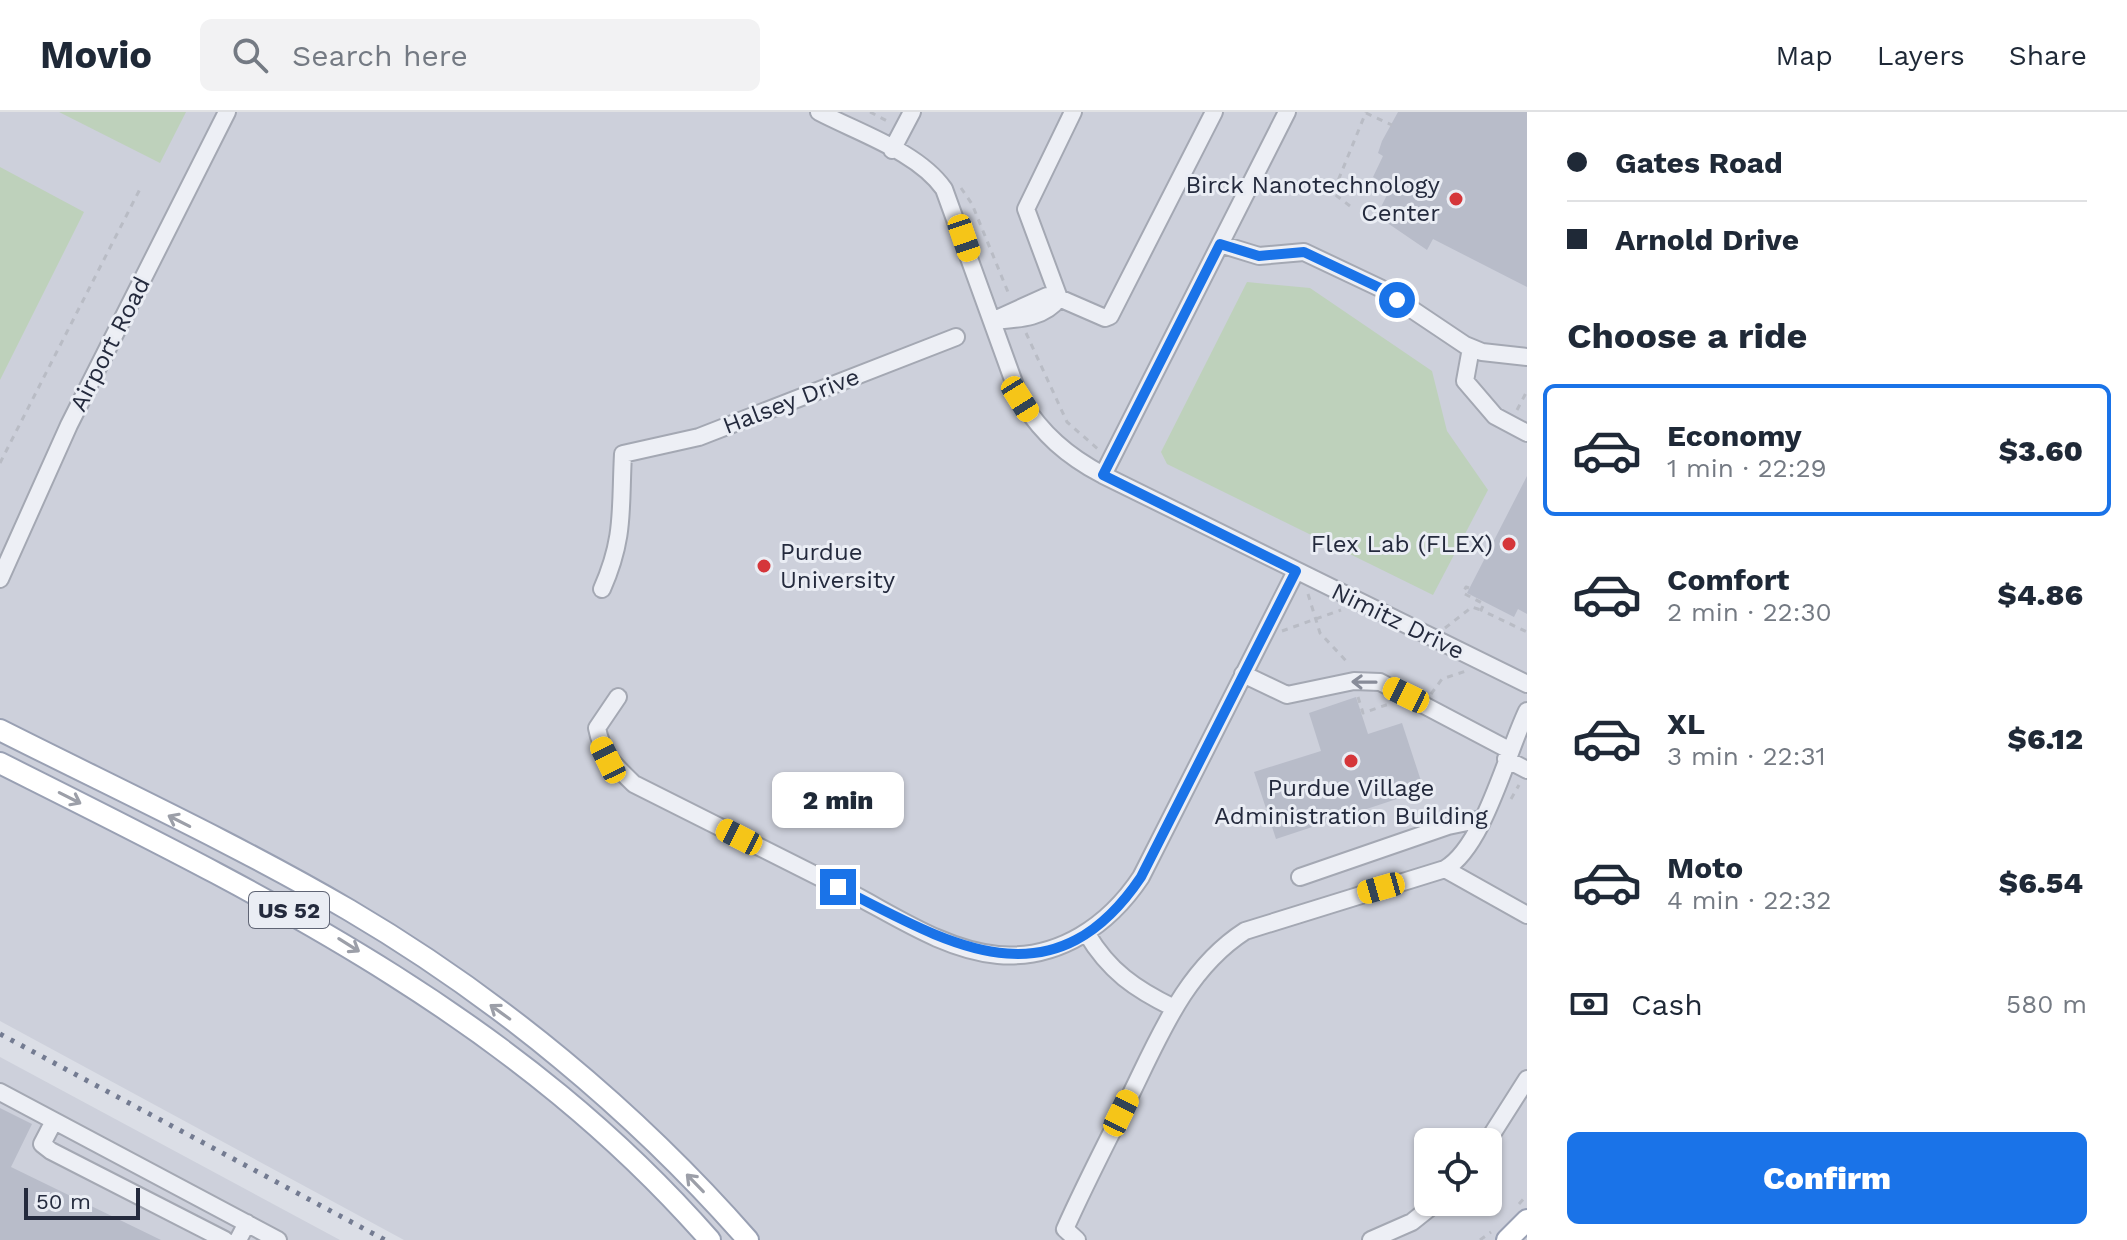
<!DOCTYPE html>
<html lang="en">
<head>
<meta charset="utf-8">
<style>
  :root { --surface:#fff; --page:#f2f2f3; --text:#1f2937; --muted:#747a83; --line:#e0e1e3; --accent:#1a73e8 }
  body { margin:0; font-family:"Work Sans",sans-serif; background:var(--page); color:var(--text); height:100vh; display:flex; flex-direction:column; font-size:30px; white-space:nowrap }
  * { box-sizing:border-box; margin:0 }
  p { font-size:26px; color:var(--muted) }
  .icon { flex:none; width:44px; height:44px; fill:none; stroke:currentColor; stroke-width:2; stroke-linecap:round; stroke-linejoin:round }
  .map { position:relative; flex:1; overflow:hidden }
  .sheet { display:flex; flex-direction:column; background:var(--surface); width:600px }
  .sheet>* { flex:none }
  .banner { display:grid; align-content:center; height:176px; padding:0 40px; background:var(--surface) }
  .buttons { position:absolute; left:1414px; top:1016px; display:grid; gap:16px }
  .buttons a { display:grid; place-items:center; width:88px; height:88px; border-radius:12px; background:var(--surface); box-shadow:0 2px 6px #0004; font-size:40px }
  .scale { position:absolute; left:24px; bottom:20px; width:116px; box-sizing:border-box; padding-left:8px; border:4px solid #242a3d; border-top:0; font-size:22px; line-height:28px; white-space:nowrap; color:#242a3d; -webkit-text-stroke:6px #eaedf4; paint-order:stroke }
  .end { position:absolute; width:36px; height:36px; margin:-18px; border:10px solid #1a73e8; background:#fff; box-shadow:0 0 0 4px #fff }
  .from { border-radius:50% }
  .bubble { position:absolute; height:56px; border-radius:12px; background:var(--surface); box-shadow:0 2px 6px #0004; font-size:26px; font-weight:800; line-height:56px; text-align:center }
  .car { position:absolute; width:24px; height:48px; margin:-24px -12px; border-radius:10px; box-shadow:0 0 6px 2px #0007; background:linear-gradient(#f5c518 24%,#345 0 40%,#f5c518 0 76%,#345 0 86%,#f5c518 0) }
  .banner b { display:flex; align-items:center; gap:28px; height:76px; font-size:30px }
  .banner b+b { border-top:2px solid var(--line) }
  .banner i { width:20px; height:20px; background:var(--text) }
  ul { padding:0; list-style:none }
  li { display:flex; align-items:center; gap:24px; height:132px; margin:0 16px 12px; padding:0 24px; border:4px solid transparent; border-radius:12px }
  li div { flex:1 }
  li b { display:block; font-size:30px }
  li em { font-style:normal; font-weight:800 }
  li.on { border-color:var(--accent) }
  li>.icon { width:72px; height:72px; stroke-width:1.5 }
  h2 { padding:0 40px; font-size:36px; line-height:96px }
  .pay { display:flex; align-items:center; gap:20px; height:88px; padding:0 40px; font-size:30px }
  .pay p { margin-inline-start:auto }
  .button { display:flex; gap:16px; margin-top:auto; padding:16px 40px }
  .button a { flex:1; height:92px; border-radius:12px; background:var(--accent); color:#fff; font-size:32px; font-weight:800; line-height:92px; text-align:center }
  header { display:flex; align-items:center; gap:48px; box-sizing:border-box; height:112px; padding:0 40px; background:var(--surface); border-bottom:2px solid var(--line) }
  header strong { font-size:38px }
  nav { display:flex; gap:44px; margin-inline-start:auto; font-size:28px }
  .search { width:560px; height:72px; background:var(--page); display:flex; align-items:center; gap:20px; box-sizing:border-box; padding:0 28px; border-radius:12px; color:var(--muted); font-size:30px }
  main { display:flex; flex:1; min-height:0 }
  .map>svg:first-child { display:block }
  .built { fill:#cdd0db; fill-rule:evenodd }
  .green { fill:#bed1bb }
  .building { fill:#b8bcc9 }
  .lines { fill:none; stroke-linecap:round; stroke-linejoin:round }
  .minor-casing { stroke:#a4a8b3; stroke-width:20 }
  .major-casing { stroke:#99a0b3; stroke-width:24 }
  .path { stroke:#b9bcc5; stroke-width:3; stroke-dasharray:6 6; stroke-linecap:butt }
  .minor { stroke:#edeff5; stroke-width:16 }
  .major { stroke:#fff; stroke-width:20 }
  .rail { stroke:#737b91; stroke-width:5; stroke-dasharray:4 8; stroke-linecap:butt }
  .oneway { stroke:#888c99 }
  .oneway2 { stroke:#9c9fa8 }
  .route { stroke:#1a73e8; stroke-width:10 }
  .poi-dot { fill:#d5363a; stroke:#eaedf4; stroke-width:3 }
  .labels { text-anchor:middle; stroke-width:6; stroke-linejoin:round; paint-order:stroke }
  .shield { fill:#eaedf4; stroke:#5f6474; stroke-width:2 }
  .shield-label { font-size:22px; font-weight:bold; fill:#242a3d }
  .poi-label { font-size:24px; fill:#242a3d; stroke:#eaedf4; text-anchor:end }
  .street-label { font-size:24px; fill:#242a3d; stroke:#eaedf4 }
</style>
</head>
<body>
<header>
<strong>Movio</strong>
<div class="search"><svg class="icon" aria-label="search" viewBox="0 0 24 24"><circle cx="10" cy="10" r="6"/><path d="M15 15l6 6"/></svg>Search here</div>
<nav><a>Map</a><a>Layers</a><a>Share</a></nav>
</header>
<main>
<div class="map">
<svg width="1527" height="1128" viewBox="0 0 1527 1128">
  <rect width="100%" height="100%" fill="#dbdee6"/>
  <!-- built -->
  <path class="built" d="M0,0H1527V1128H404L0,909ZM1428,1030H1488V1090H1428Z
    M0,945L340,1128H0Z"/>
  <!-- green -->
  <path class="green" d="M59,0H186L160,51Z
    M0,55L84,100L0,268Z
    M1247,170L1310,176L1432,259L1447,319L1488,378L1433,483L1167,352L1161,340Z"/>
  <!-- building -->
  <path class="building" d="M1398,0H1527V175L1433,127L1427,138L1386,110L1389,105L1379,99L1391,75L1373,65L1383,44L1378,41L1382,29Z
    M1527,364V502L1518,497L1514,505L1467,481Z
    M1356,585L1368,622L1402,611L1424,678L1276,727L1254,660L1321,639L1309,601Z
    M0,996L32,1012L11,1055L161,1128H0Z"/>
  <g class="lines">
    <!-- minor casing -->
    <g class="minor-casing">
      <path id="minor" d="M819,0C859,21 918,40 944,77L1020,287C1042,322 1067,344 1103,363L1527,572
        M1073,0L1026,97L1059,186L1105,206L1110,204L1214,0
        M892,38L912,0
        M1220,132L1259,144L1304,140L1380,176L1465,233L1482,240L1527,245
        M1047,184L1059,186C1044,207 1016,207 992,209Z
        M1471,236L1465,269L1495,304L1527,321
        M1103,363L1287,0
        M0,467L69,313L227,0
        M602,477C625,425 620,397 623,342L699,325L956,225
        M1243,562L1287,583L1354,569L1380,570L1509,638
        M618,585L597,616C602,642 615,654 634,672C705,708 776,743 847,779C894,803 944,838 998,843C1059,848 1109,813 1141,765L1296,459
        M1506,647L1527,658
        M1445,757L1527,803
        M1300,765L1448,714L1482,707
        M1087,822C1109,859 1135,877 1174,896
        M0,980L278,1128
        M54,1009L42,1032L51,1039L225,1128
        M1487,1030L1527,967
        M238,1128L247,1111
        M1077,1128L1065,1117C1085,1072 1108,1028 1130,984C1160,923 1186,857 1245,819L1445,757C1484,734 1506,643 1527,599
        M1371,1128L1412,1110L1437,1090"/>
    </g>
    <!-- major casing -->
    <g class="major-casing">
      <path id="major" d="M0,618C117,677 236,732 349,798C497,885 635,999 748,1128
        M0,651C261,782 513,903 710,1128
        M1507,1128L1527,1108"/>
    </g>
    <!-- path -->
    <path class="path" d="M870,0L889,10
      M1366,1L1392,13
      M961,76L972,92L1010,185
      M1350,94L1333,81L1366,0
      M1026,221L1067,310L1099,338
      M1517,298L1527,279
      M0,351L141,75
      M1469,476L1466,475L1463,481L1484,492L1481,498L1527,520
      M1308,482L1320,521L1349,552
      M1445,516L1472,495L1481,498
      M1282,519L1341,498
      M1431,582L1442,567L1466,559
      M1358,585L1363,601L1389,592
      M1511,687L1519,673
      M1519,1092L1527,1083
      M1480,1128L1491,1120"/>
    <!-- minor -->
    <use href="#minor" class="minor"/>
    <!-- major -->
    <use href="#major" class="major"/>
    <!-- rail -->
    <path class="rail" d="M0,922L385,1128"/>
  </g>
  <!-- one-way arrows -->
  <defs><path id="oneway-shaft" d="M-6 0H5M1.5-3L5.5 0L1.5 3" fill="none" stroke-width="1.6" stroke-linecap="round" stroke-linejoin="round" transform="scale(2)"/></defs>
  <use class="oneway" href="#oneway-shaft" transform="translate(1364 570) rotate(-179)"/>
  <g class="oneway2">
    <use href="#oneway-shaft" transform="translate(70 686) rotate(27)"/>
    <use href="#oneway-shaft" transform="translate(179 709) rotate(-153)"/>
    <use href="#oneway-shaft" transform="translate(349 833) rotate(32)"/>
    <use href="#oneway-shaft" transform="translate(500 900) rotate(-144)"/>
    <use href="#oneway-shaft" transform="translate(695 1071) rotate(-134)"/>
  </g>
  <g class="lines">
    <!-- route -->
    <path class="route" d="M838,775C948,831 1052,897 1141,765L1296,459L1103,363L1220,132L1259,144L1304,140L1380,176L1397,188"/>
  </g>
  <!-- markers -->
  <g class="poi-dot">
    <circle cx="1456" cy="87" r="8"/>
    <circle cx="1509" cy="432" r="8"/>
    <circle cx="764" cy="454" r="8"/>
    <circle cx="1351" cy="649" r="8"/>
  </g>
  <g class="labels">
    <!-- shield labels -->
    <rect class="shield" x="249" y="780" width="80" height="36" rx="6"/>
    <g class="shield-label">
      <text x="289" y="806">US 52</text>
    </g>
    <!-- poi labels -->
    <g class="poi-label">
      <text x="1440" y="81">Birck Nanotechnology<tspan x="1440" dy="28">Center</tspan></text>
      <text x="1493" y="440">Flex Lab (FLEX)</text>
      <text x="780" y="448" text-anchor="start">Purdue<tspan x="780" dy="28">University</tspan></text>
      <text x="1351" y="684" text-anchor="middle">Purdue Village<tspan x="1351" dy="28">Administration Building</tspan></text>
    </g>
    <!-- street labels -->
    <g class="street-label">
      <text transform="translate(110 232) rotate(-63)" y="8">Airport Road</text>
      <text transform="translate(791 289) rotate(-21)" y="8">Halsey Drive</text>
      <text transform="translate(1398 509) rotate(26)" y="8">Nimitz Drive</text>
    </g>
  </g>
</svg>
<div class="buttons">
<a><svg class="icon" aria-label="locate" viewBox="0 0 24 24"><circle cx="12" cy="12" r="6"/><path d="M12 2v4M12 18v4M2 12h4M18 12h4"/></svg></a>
</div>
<div class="scale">50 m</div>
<i class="end from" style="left:1397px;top:188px"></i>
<i class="end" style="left:838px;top:775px"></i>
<div class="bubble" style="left:772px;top:660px;width:132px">2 min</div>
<i class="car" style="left:964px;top:126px;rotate:161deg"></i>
<i class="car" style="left:1020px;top:287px;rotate:148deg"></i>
<i class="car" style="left:1406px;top:583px;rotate:296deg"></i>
<i class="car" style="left:608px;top:648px;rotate:334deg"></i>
<i class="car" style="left:739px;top:725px;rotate:297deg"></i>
<i class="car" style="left:1381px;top:776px;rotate:254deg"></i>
<i class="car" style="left:1121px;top:1001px;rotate:26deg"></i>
</div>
<section class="sheet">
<div class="banner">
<b><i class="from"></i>Gates Road</b>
<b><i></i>Arnold Drive</b>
</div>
<h2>Choose a ride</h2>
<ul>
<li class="on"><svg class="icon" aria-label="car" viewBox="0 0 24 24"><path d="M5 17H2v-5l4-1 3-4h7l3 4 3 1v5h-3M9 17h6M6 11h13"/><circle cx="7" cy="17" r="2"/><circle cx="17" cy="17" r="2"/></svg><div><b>Economy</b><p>1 min · 22:29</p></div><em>$3.60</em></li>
<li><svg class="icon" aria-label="car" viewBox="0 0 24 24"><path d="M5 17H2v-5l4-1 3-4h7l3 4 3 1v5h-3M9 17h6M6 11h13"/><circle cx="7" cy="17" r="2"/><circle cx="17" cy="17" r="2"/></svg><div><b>Comfort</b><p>2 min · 22:30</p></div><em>$4.86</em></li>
<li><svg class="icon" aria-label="car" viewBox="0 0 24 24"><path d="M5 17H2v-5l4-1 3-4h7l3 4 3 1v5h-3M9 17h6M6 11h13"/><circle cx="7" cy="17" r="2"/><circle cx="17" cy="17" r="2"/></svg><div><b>XL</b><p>3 min · 22:31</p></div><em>$6.12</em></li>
<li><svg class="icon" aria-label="car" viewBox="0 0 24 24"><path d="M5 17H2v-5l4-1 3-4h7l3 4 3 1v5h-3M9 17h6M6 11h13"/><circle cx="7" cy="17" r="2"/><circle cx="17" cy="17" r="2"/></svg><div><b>Moto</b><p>4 min · 22:32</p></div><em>$6.54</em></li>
</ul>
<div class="pay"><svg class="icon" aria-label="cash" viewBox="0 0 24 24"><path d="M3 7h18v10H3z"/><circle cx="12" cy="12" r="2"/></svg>Cash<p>580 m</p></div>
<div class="button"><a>Confirm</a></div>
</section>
</main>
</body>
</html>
